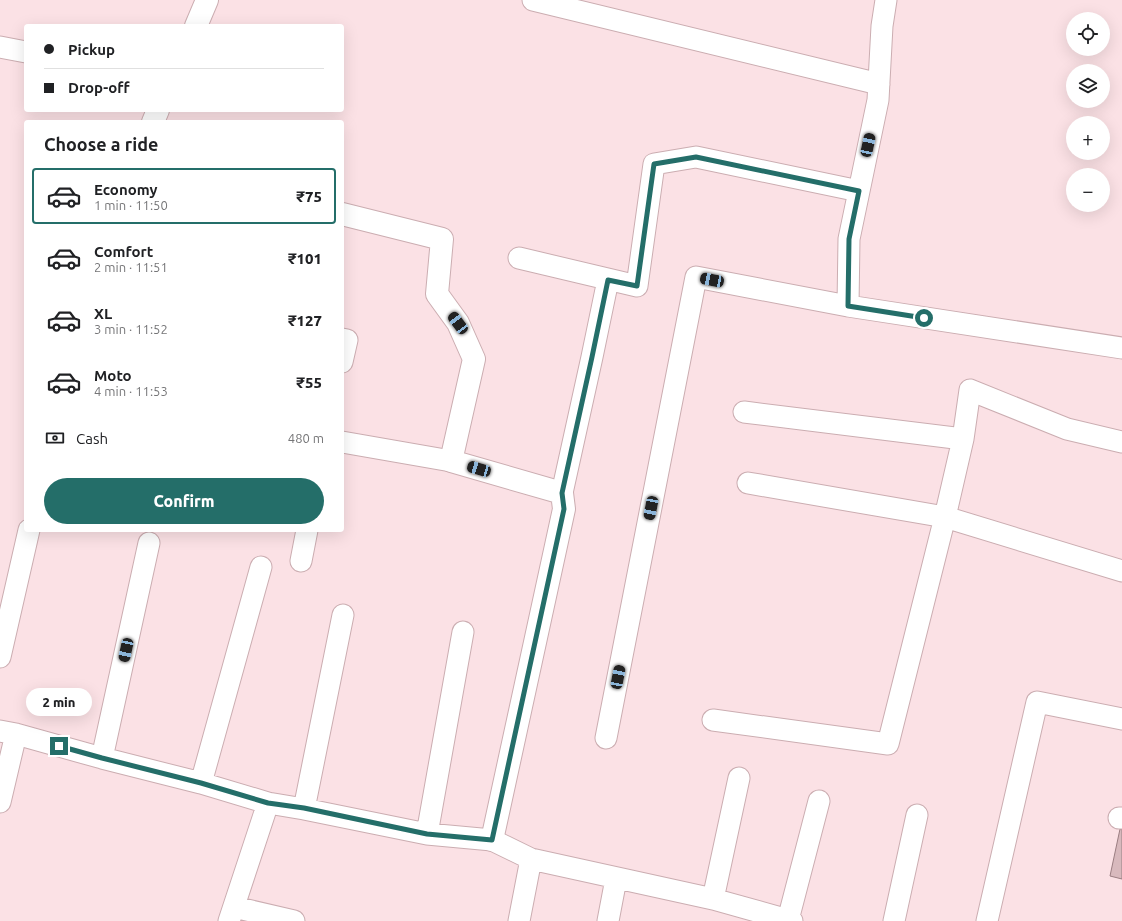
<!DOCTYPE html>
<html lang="en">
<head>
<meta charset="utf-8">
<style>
  :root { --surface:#fff; --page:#f2f2f2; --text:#202124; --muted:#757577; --line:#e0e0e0; --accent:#246e69 }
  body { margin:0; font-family:Ubuntu,sans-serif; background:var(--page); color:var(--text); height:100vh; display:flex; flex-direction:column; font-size:15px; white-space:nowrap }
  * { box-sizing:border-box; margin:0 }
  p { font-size:13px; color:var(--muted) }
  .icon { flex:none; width:22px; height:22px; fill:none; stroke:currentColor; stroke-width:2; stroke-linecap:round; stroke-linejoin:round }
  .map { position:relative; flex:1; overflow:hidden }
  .details { position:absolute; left:24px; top:120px; width:320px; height:412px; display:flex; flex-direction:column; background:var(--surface); border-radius:4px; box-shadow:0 4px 16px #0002 }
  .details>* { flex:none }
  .top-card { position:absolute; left:24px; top:24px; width:320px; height:88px; border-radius:4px; box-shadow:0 4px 16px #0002; display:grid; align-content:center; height:88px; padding:0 20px; background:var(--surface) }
  .buttons { position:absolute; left:1066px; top:12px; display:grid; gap:8px }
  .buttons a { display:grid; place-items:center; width:44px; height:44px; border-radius:50%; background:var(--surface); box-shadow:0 4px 16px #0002; font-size:20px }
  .end { position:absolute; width:18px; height:18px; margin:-9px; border:5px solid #246e69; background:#fff; box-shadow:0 0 0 2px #fff }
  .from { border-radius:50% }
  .bubble { position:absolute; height:28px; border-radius:14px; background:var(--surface); box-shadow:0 4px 16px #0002; font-size:13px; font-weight:800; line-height:28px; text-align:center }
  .car { position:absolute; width:12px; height:24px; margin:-12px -6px; border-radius:5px; box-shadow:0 0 3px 1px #0007; background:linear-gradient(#222 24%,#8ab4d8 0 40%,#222 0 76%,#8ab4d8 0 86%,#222 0) }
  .top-card b { display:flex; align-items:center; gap:14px; height:38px; font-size:15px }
  .top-card b+b { border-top:1px solid var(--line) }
  .top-card i { width:10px; height:10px; background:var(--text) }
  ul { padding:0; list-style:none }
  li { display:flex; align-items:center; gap:12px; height:56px; margin:0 8px 6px; padding:0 12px; border:2px solid transparent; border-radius:4px }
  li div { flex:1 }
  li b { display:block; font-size:15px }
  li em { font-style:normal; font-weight:800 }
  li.active { border-color:var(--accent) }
  li>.icon { width:36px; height:36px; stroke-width:1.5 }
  h2 { padding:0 20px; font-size:18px; line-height:48px }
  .pay { display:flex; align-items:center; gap:10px; height:44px; padding:0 20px; font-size:15px }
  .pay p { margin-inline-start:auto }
  .button { display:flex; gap:8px; margin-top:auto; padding:8px 20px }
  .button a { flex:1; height:46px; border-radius:24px; background:var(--accent); color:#fff; font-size:16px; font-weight:800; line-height:46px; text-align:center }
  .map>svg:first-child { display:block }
  .building { fill:#d8b9bd; stroke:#9b7e82 }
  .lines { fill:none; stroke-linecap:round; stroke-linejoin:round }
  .street-casing { stroke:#cbadb1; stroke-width:23 }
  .secondary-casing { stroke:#cbadb1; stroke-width:24 }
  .street { stroke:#fff; stroke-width:21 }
  .secondary { stroke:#fff; stroke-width:22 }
  .route { stroke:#246e69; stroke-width:5 }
</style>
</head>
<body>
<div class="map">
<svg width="1122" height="921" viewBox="0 0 1122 921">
  <rect width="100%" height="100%" fill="#fbe1e5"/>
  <!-- building -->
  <path class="building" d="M1120,829H1122V879L1110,876Z"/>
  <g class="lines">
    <!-- street casing -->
    <g class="street-casing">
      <path id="street" d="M533,0L879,84
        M0,47L26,52
        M519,258L637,286L654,164L696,157L859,191
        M848,306L849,239L878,100L882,26L886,0
        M342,339L347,340L342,362
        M744,412L963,439
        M342,442L451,461
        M748,483L945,517L963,439L970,390L1067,429L1122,442
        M562,493L592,357L608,280
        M301,561L307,530
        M0,657L29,530
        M713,720L888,744L945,517L1122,571
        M0,731L16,734L102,758L201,783L268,803L304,809L427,834L492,840L531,859L713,899L792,921
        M606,738L696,277L848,306L1122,348
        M102,758L149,543
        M201,783L261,567
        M0,802L16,734
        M304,809L343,615
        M1119,818H1122
        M427,834L463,632
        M713,899L739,778
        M234,907L294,921
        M788,920L819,801
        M229,921L268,803
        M519,921L531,859
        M608,921L616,879
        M894,921L917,815
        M987,921L1037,702L1122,719"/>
    </g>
    <!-- secondary casing -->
    <g class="secondary-casing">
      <path id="secondary" d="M196,26L207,0
        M153,122L158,110
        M342,214L442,239L437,294L458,323L474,359L451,461L562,493L564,509L492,840"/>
    </g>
    <!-- street -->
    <use href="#street" class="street"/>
    <!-- secondary -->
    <use href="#secondary" class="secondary"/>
  </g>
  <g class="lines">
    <!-- route -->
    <path class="route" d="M59,746L102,758L201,783L268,803L304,808L427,834L492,840L564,509L562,493L592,357L608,280L637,286L654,164L696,157L859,191L849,239L848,306L924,318"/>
  </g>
</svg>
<div class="buttons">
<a><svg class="icon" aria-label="locate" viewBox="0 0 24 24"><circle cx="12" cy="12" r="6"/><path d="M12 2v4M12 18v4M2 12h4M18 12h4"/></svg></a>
<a><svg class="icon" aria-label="layers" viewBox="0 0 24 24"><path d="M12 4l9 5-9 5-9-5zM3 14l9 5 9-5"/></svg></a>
<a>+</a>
<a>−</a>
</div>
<i class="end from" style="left:924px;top:318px"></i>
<i class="end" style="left:59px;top:746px"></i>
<div class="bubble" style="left:26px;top:688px;width:66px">2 min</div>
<i class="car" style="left:868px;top:145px;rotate:12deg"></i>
<i class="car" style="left:712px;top:280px;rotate:281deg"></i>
<i class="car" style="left:458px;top:323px;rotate:323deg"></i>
<i class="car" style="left:479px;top:469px;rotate:286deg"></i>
<i class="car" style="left:651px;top:508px;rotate:191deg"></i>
<i class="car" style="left:126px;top:650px;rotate:192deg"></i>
<i class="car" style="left:618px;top:677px;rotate:11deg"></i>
<div class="top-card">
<b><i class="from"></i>Pickup</b>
<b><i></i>Drop-off</b>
</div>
<section class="details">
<h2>Choose a ride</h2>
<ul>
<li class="active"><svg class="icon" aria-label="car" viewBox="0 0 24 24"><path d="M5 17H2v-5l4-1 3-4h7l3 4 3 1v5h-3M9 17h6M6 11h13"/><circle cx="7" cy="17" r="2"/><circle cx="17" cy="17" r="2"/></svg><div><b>Economy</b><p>1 min · 11:50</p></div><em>₹75</em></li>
<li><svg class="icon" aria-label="car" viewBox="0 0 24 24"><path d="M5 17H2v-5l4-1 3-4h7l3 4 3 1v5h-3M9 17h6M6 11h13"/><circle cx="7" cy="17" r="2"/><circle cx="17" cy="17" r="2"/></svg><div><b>Comfort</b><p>2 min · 11:51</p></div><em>₹101</em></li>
<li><svg class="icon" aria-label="car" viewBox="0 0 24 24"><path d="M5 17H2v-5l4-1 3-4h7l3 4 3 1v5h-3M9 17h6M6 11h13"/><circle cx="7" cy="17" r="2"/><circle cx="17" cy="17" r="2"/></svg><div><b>XL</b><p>3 min · 11:52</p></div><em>₹127</em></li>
<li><svg class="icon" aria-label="car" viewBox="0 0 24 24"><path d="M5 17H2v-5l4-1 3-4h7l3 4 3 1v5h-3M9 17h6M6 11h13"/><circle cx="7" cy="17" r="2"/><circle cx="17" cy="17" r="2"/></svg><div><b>Moto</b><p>4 min · 11:53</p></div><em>₹55</em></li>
</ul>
<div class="pay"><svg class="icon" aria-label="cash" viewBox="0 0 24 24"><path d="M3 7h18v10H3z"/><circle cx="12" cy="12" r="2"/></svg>Cash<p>480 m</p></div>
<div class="button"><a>Confirm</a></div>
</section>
</div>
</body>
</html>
